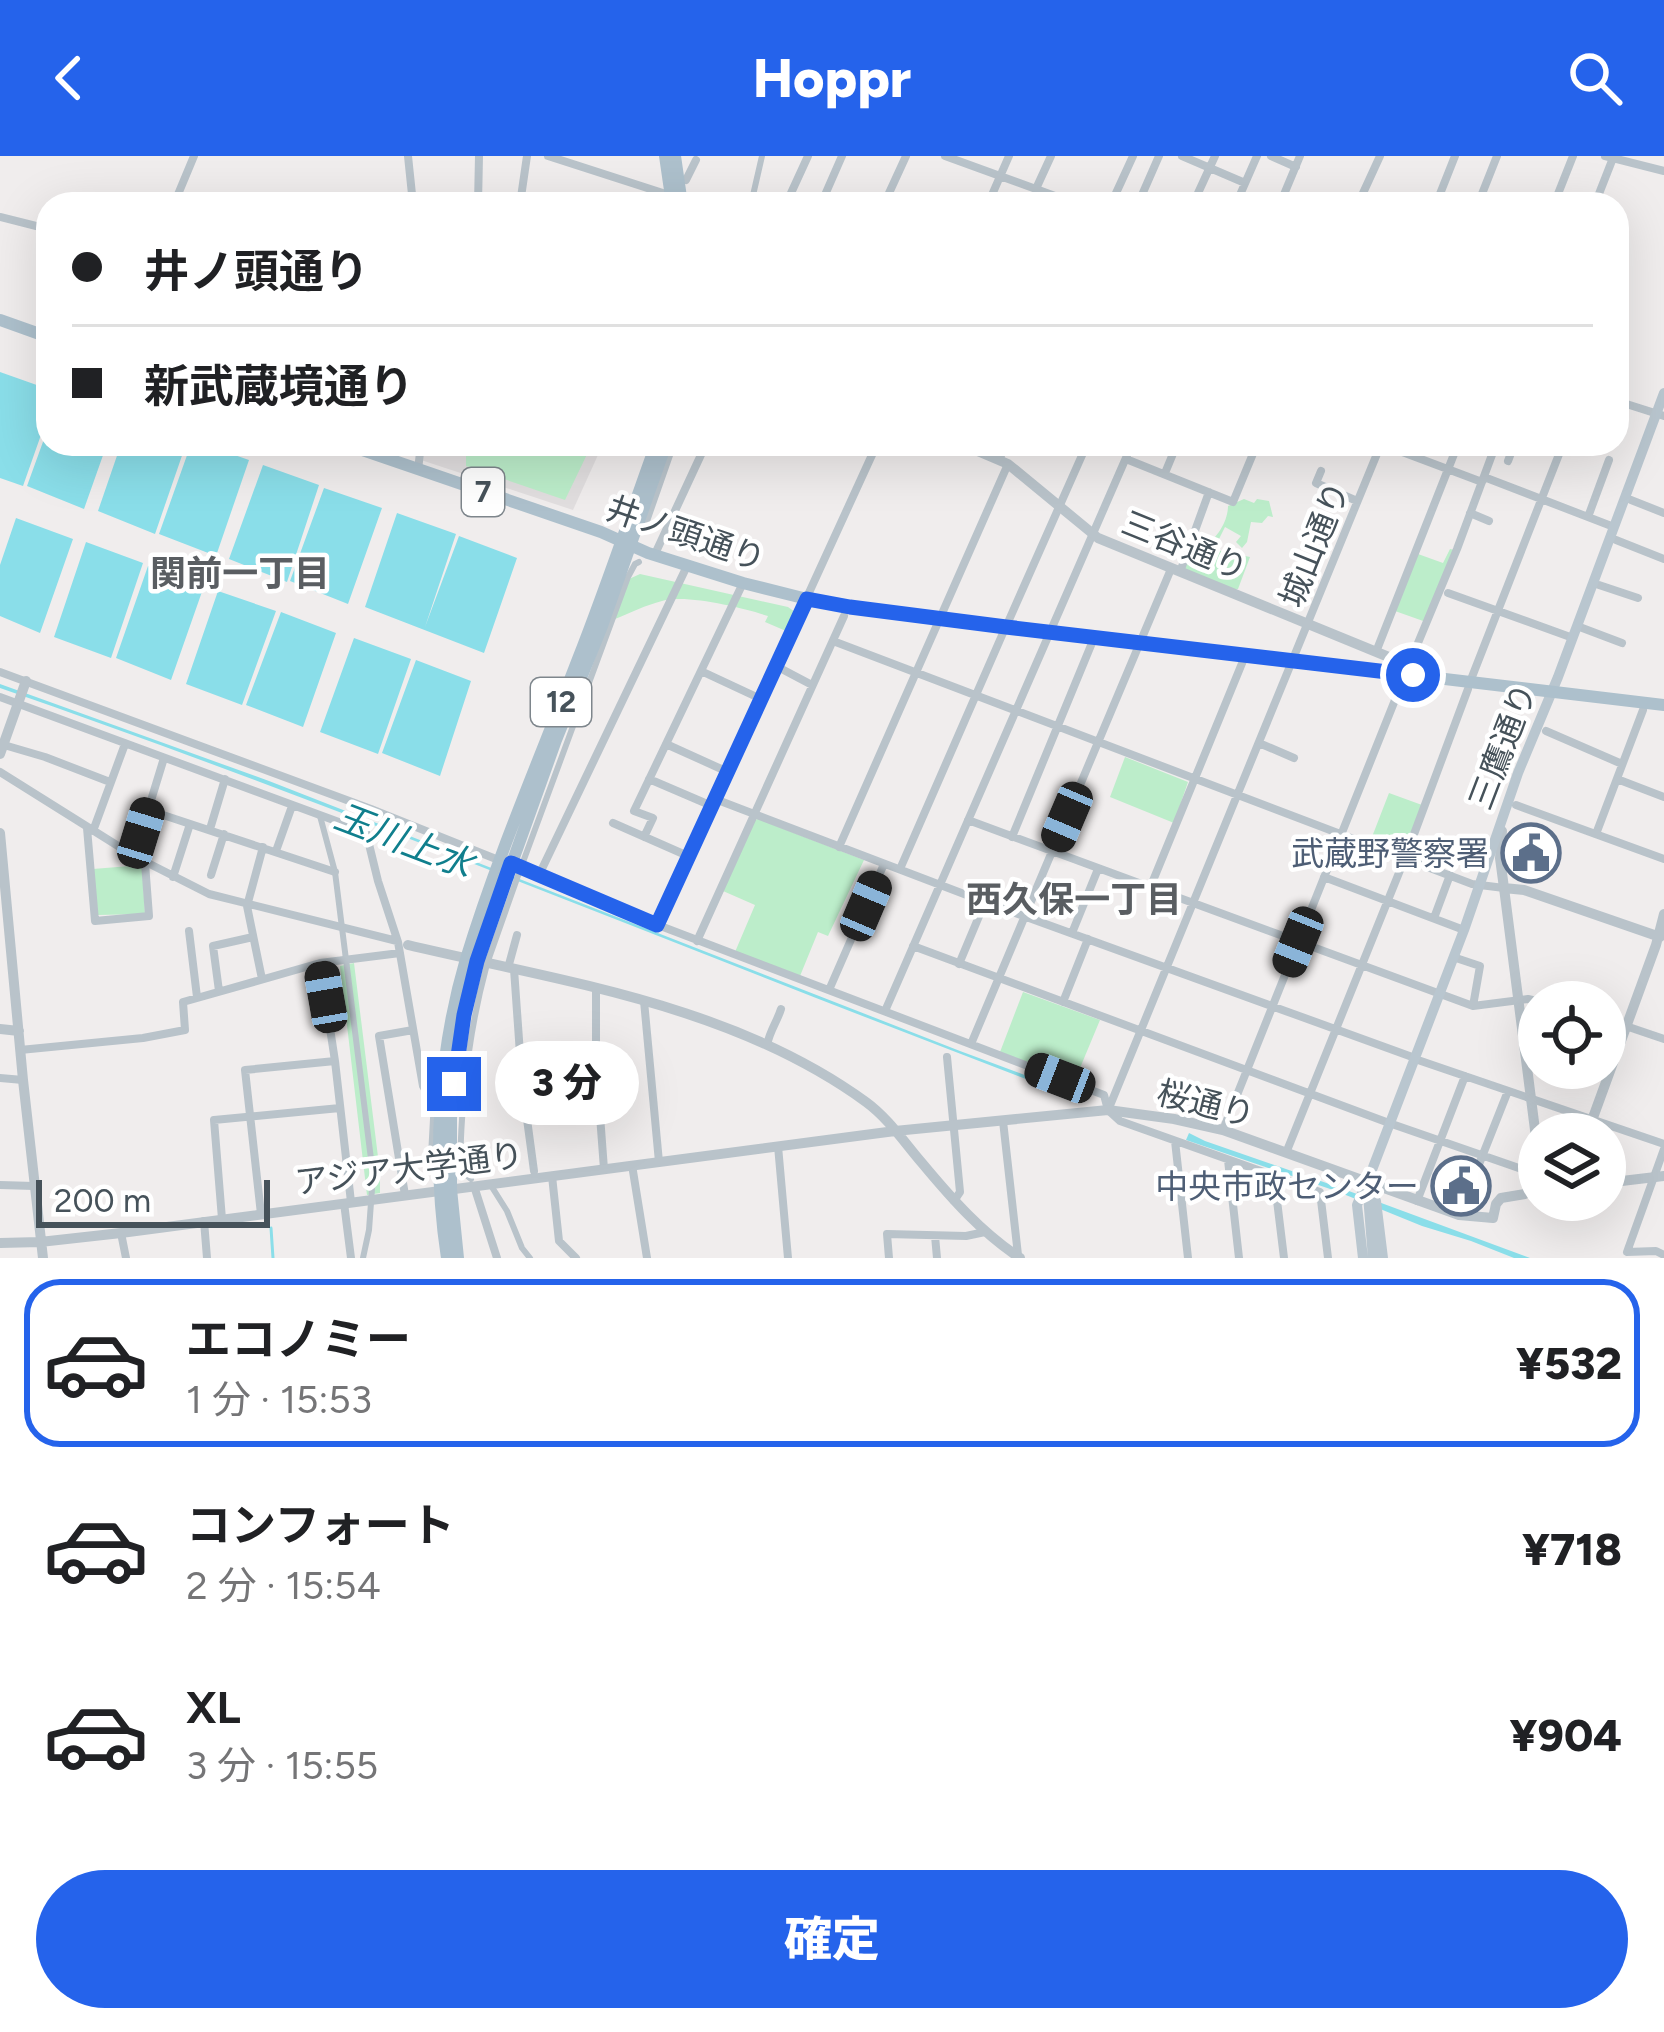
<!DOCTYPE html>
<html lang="ja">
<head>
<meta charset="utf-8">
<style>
  :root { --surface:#fff; --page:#f2f2f2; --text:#202124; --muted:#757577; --line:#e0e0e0; --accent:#2563eb }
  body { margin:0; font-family:Figtree,"Noto Sans JP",sans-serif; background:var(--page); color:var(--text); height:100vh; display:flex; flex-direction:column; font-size:45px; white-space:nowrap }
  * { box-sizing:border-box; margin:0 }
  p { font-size:39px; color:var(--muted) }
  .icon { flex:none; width:66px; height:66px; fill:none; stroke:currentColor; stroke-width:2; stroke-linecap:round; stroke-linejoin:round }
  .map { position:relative; height:1102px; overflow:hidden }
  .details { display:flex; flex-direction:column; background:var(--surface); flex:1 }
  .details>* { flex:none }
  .hud { position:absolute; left:36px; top:36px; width:1593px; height:264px; border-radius:36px; box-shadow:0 12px 48px #0002; display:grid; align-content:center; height:264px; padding:0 36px; background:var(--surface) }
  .fabs { position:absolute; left:1518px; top:825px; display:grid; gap:24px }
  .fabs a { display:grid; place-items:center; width:108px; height:108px; border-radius:50%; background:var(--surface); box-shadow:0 12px 48px #0002; font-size:60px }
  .scale { position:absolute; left:36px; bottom:30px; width:234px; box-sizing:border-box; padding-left:12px; border:6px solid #46525a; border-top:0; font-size:33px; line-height:42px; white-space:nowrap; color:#46525a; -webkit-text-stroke:9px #fff; paint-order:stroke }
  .end { position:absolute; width:54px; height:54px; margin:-27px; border:15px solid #2563eb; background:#fff; box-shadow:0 0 0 6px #fff }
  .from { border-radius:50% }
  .bubble { position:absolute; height:84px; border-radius:42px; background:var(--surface); box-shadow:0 12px 48px #0002; font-size:39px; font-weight:800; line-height:84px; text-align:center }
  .car { position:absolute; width:36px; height:72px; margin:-36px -18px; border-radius:15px; box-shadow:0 0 9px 3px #0007; background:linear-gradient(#222 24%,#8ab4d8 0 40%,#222 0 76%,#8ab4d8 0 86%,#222 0) }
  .hud b { display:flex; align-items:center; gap:42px; height:114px; font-size:45px }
  .hud b+b { border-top:3px solid var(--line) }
  .hud i { width:30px; height:30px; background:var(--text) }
  ul { padding:21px 0 0; list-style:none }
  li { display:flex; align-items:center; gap:36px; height:168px; margin:0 24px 18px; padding:0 12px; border:6px solid transparent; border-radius:36px }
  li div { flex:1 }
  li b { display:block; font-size:45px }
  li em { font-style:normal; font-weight:800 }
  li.current { border-color:var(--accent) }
  li>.icon { width:108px; height:108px; stroke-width:1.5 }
  .primary-button { display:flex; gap:24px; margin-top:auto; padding:24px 36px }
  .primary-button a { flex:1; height:138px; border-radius:72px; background:var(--accent); color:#fff; font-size:48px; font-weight:800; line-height:138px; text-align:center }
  header { display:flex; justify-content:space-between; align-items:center; height:156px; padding:0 36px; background:var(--accent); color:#fff; font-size:54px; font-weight:800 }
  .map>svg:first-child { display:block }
  .education { fill:#e1dedf }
  .green { fill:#bcedca }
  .water { fill:#8adee9 }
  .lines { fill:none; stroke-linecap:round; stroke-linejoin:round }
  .stream { stroke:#8adee9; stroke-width:3 }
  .pedestrian { stroke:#b9c3ca; stroke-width:6 }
  .minor { stroke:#b9c3ca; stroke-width:8 }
  .tertiary { stroke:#b9c3ca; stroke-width:10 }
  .secondary { stroke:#b9c6cf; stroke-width:10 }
  .primary { stroke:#adc0cc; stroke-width:12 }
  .route { stroke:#2563eb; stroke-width:15 }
  .labels { text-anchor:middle; stroke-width:9; stroke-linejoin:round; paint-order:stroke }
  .shield { fill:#fff; stroke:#7e868c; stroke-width:3 }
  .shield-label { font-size:30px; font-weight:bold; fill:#46525a }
  .street-label { font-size:33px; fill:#46525a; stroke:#fff }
  .service-label { font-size:33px; fill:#4e5e75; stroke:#fff; text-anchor:end }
  .neighbourhood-label { font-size:36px; font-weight:bold; fill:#5a5e62; stroke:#fff }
  .water-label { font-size:36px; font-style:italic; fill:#107f8d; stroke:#fff }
</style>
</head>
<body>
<header><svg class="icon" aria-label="back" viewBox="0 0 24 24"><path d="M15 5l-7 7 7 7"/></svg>Hoppr<svg class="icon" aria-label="search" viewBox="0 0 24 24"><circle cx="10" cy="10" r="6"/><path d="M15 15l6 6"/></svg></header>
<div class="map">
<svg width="1664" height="1102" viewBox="0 0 1664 1102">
  <rect width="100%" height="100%" fill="#f0eded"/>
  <!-- education -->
  <path class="education" d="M423,288H603L573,354L421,304Z"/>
  <!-- green -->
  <path class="green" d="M466,288H592L565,344L466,310Z
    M1244,343L1254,347L1257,343L1269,345L1273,361L1268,360L1262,367L1251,366L1247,386L1242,392L1236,386L1241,380L1225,371L1215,391L1217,394L1250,401L1238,433L1230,434L1183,413L1194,386L1204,390C1217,383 1228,365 1228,350Z
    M1450,393L1455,394L1426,466L1395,455L1418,398L1443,407Z
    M640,418L788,451L795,456L786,475L765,466L768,460C743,452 687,438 662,445C646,449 630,457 615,463L629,423Z
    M1125,601L1188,626L1174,667L1110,641Z
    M1389,637L1422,649L1405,695L1400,697L1370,686Z
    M758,663L864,704L828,780L818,776L800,820L735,796L755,749L723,735L755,664Z
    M142,709L145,758L98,759L93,713Z
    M354,807L380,1017V1037L367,1039L340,810Z
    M1023,836L1100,864L1075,924L1000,896Z"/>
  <!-- water -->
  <path class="water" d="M0,216L48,233V259L23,330L0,322Z
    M48,272V288H107L84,353L27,330Z
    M121,288H186L155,378L98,355Z
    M191,288H203L249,304L216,400L159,378Z
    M263,309L319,329L287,426L229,403Z
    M324,332L382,352L348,448L290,425Z
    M397,357L456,378L425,471L459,380L517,402L484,497L365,451Z
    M16,362L73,383L40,477L0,460V409Z
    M86,386L143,407L111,502L54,481Z
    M148,410L204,430L171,524L116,502Z
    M218,435L276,455L242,549L186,528Z
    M281,456L336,477L303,571L246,549Z
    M354,482L411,503L378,598L320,576Z
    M416,504L471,525L440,620L382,597Z
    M0,528L269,625L960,895L1062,933L1077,936V939L1063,937C708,803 358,656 0,532Z
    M1189,977L1205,985L1338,1031L1530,1102H1514L1471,1085L1422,1070L1336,1035L1186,984Z"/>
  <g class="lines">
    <!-- stream -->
    <path class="stream" d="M271,1072L273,1102"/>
    <!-- pedestrian -->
    <path class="pedestrian" d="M751,48L762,0
      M645,371L674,288
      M320,660L335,716L373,1019L369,1074L363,1102
      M523,706L628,421L635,408L639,406
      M489,802L520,714
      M471,1023L460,1014C461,945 468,879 486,812
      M490,1028L507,1055L522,1092L530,1102"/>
    <!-- minor -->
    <path class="minor" d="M408,0L413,48
      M548,0L669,39
      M945,0L1077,48
      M1182,0L1245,27
      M1271,0L1296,11
      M1605,0L1664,15
      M686,24L696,4
      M174,48L194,0
      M478,48L479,0
      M520,48L527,0
      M786,48L808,0
      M821,48L842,0
      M884,48L906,0
      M988,48L1009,0
      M1029,48L1051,0
      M1111,48L1133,0
      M1138,48L1159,0
      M1193,48L1215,0
      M1236,48L1257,0
      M1280,48L1300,0
      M1358,48L1380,0
      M1436,48L1455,0
      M1478,48L1497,0
      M1554,48L1573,0
      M1595,48L1613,2
      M0,61L48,73
      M1617,245L1664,260
      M1381,288L1482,326
      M1126,303L1233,346L1257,288
      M999,304L1006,288
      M1508,305L1514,289L1510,288
      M418,314L421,288
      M1321,315L1316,327L1357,345
      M1165,317L1177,288
      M1484,321L1614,371
      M1631,344L1664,357
      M1470,357L1489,365
      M1588,361L1609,304
      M1616,384L1664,403
      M655,398L706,288
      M1180,416L1209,336
      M1599,429L1638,442
      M1448,437L1573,482
      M1009,464L1087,288
      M1577,470L1622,487
      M833,485L1472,728L1504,732
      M1376,496L1458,288
      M776,510L812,529
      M1408,511L1457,393L1496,288
      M701,515L761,543
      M0,516L371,653L501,705L521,710L629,758L1104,939L1108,954L1120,965L1320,1036L1328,1102
      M1470,526L1563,288
      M0,541L366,676L378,725L398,786L423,930L433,947
      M1546,575L1622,608
      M1259,587L1294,602
      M666,588L728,616
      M4,589L45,601L110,626
      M0,616L134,700L209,738L397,785
      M649,623L712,650
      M1617,623L1664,641
      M715,643L985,746L1415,902
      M1516,649L1664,703
      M148,654L335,716
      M968,664L1473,850L1528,843L1541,846
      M613,667L688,700
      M87,672L95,765L149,760L145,707
      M210,673L225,623
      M93,675L125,588
      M1596,678L1643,554
      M644,681L653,662L634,655L743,427
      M1012,681L1094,482
      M839,691L1008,308
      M276,695L292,650
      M134,700L164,602
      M900,713L1003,477
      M211,719L224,678
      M539,719L687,410
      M173,721L190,668
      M1324,721L1464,774
      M1150,732L1245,500
      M1434,762L1450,719
      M657,769L877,288
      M189,775L197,841
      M1072,777L1098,713
      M697,785L844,460
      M913,790L1389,967L1539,1019
      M1453,801L1480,810L1473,850
      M320,807L335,905L351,1046
      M959,808L985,746
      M508,812L517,779
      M514,813L522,926L534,1015
      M262,823L247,750L263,691
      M596,833V906L604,1013
      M829,834L884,708
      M219,835L213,790L253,781
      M644,845L659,1006
      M1063,846L1088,783
      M885,855L1132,288
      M1605,863L1664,883
      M971,888L1171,413
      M767,889C770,874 777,866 781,853
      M20,894L143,882L185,874L183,846L320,807L400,797
      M947,901L960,1036L954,1045
      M1415,903L1664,988
      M0,922L23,924
      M522,926C548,922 571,926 597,926
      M1109,952L1381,288
      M1003,965L1018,1099
      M1223,974L1405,519
      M1175,985L1188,1102
      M778,990L788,1102
      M1664,993L1627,1096L1656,1095L1664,1099
      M1286,997L1407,697L1468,533
      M438,1004L432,1000L436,926L443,924
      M1228,1004L1239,1102
      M632,1009L647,1102
      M552,1020L559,1085L576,1102
      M1274,1020L1284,1102
      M0,1029L34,1030
      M474,1030L497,1102
      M405,1039L379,880L413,874
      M1417,1045L1465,920
      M344,1047L351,1102
      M261,1058L245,914L335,905
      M1459,1059L1508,935
      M222,1063L214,964L340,952
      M204,1065L207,1102
      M121,1077L126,1102
      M935,1080L937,1102
      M889,1102L887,1078L966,1080L985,1076"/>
    <!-- tertiary -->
    <path class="tertiary" d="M961,288L1008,308L1098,382L1396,504L1399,517
      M0,598L26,525
      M1502,675L1500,702L1504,732L1539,1005
      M0,677L23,924L43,1102
      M1504,732L1524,734L1660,781
      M408,789C564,826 733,849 866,946C888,962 904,986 922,1007C952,1043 981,1076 1020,1102
      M0,873L19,875
      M1587,978L1656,789L1664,758
      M1605,1027L1664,1020
      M0,1087L40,1086L121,1077L895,975L1108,954L1174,963L1223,974L1459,1059L1493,1062L1496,1048L1501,1042L1525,1038L1539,1028"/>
    <!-- secondary -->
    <path class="secondary" d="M1369,1030L1376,1045L1383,1102
      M1363,1102L1357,1049L1365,1030
      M1373,1102L1367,1027L1464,774L1518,617L1558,521L1664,237"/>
    <!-- primary -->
    <path class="primary" d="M665,0L672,48
      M675,0L682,48
      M0,164L48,181
      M345,288L601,376L648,397L743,427L807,443L850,451L1006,471L1664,549
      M447,1102C432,1004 438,898 466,803C497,701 540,602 578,503C606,432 630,360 656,288
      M458,1102L451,1033V962L461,875L477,805L556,584L602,470L666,288"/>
  </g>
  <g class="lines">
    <!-- route -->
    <path class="route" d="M454,928L464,859L477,805L511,707L657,769L807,443L850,451L1006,471L1413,519"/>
  </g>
  <!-- icons -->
  <defs>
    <g id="civic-ring" transform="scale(3)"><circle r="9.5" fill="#fff" stroke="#5c6f8a" stroke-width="1.5"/><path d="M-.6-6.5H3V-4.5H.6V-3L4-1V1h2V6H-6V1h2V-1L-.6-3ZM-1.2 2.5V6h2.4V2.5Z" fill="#5c6f8a"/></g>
  </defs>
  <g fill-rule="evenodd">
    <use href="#civic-ring" x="1531" y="697"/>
    <use href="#civic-ring" x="1461" y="1030"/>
  </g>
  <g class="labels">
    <!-- shield labels -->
    <g class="shield">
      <rect x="462" y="312" width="42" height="48" rx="9"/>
      <rect x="531" y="522" width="60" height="48" rx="9"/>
    </g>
    <g class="shield-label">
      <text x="483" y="346">7</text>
      <text x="561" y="556">12</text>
    </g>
    <!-- street labels -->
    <g class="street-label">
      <text transform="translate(686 377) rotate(19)" y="12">井ノ頭通り</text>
      <text transform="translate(1314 388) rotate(-68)" y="12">城山通り</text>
      <text transform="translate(1185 389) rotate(22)" y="12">三谷通り</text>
      <text transform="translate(1502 590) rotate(-69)" y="12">三鷹通り</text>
      <text transform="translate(1206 947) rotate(14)" y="12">桜通り</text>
      <text transform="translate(409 1012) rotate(-7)" y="12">アジア大学通り</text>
    </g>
    <!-- service labels -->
    <g class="service-label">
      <text x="1489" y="709">武蔵野警察署</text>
      <text x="1419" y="1042">中央市政センター</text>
    </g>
    <!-- neighbourhood labels -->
    <g class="neighbourhood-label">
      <text x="240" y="430">関前一丁目</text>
      <text x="1074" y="756">西久保一丁目</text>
    </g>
    <!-- water labels -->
    <g class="water-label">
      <text transform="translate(404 684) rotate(21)" y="13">玉川上水</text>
    </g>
  </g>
</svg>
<div class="fabs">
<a><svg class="icon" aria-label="locate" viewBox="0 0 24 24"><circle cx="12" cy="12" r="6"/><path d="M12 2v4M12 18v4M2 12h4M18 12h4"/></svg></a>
<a><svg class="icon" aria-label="layers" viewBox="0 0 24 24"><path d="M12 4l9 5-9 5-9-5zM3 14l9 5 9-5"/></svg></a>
</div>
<div class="scale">200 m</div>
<i class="end from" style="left:1413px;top:519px"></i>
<i class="end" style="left:454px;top:928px"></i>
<div class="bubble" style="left:495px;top:885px;width:144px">3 分</div>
<i class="car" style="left:1067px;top:661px;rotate:203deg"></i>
<i class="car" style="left:141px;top:677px;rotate:17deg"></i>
<i class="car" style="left:866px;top:750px;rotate:23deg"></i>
<i class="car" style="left:1298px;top:786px;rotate:202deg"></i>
<i class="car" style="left:326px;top:841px;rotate:350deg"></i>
<i class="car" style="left:1060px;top:922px;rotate:291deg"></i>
<div class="hud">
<b><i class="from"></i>井ノ頭通り</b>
<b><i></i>新武蔵境通り</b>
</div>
</div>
<section class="details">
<ul>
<li class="current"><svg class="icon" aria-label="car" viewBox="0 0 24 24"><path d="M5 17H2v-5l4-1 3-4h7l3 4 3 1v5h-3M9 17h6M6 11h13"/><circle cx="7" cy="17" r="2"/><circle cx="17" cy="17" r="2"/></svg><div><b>エコノミー</b><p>1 分 · 15:53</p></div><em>¥532</em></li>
<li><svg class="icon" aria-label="car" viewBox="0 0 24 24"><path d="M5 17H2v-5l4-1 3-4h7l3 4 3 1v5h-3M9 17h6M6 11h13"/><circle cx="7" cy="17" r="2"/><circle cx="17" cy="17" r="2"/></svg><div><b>コンフォート</b><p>2 分 · 15:54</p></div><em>¥718</em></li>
<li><svg class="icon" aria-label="car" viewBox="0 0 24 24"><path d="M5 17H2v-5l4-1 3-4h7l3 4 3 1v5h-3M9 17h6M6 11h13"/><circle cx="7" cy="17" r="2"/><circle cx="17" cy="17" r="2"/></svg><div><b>XL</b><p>3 分 · 15:55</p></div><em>¥904</em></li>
</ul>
<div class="primary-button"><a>確定</a></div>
</section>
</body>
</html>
